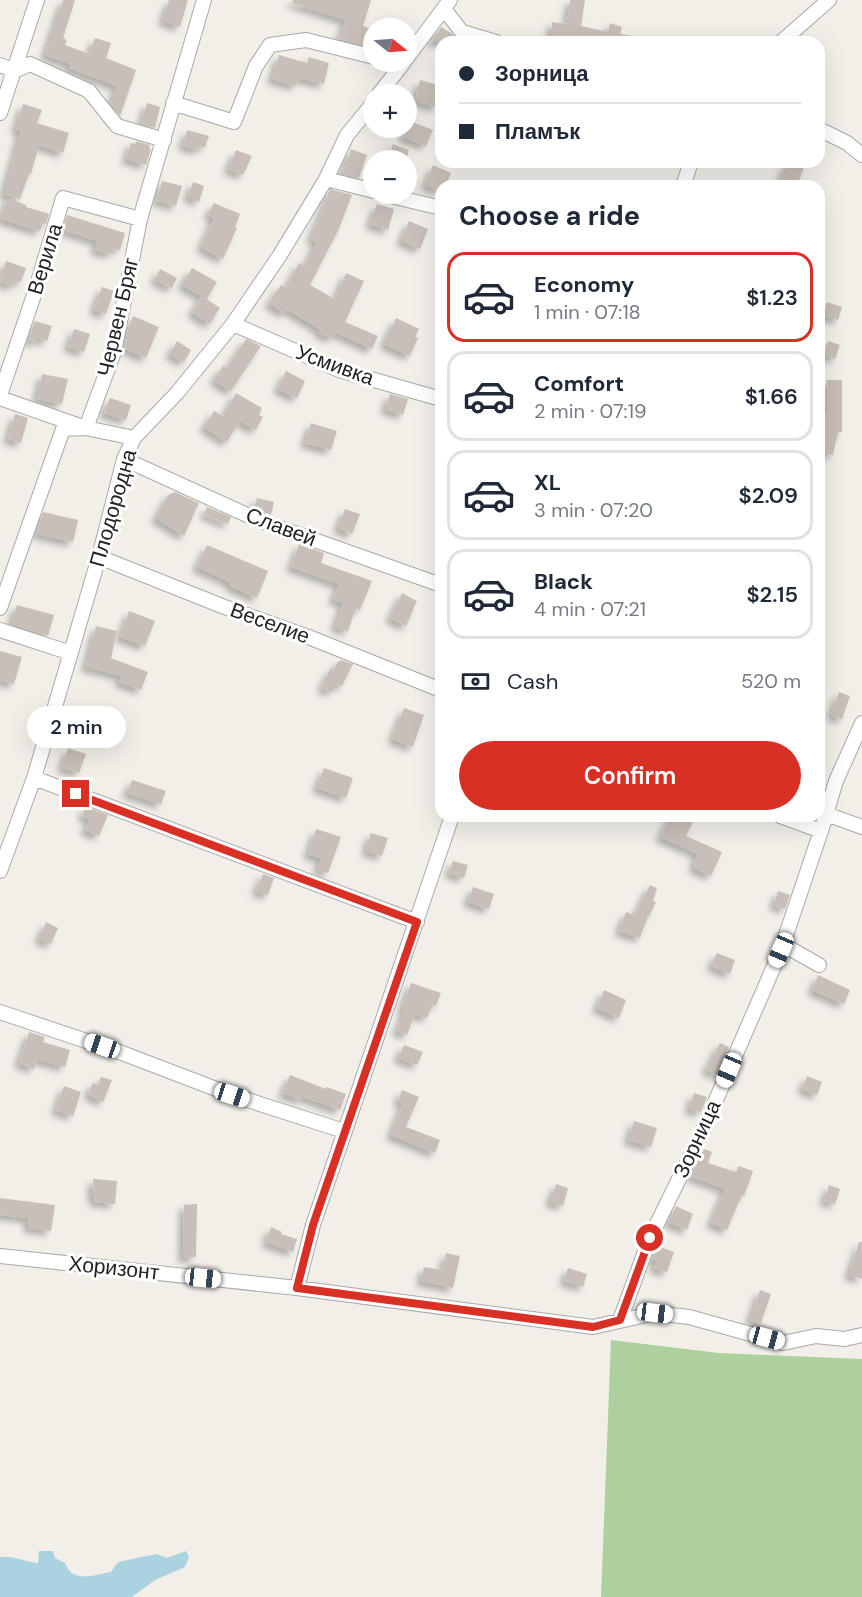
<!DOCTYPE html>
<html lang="en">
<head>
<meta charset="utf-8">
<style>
  :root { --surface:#fff; --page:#f2f2f3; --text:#1f2937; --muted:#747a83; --line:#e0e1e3; --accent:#d93025 }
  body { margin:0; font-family:"DM Sans",sans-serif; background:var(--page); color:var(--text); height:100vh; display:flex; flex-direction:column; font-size:22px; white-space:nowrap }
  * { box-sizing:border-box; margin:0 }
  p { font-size:20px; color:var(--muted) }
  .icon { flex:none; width:33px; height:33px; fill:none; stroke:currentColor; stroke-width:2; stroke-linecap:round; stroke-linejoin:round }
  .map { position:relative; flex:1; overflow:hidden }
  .panel { position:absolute; left:435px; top:180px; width:390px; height:642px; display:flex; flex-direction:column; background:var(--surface); border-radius:18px; box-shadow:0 6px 24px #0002 }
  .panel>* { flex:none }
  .guide { position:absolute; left:435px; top:36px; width:390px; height:132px; border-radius:18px; box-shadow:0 6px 24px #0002; display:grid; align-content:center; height:132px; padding:0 24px; background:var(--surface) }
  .needle { width:39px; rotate:107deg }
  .tools { position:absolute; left:363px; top:18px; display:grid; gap:12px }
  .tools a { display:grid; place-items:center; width:54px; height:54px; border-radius:50%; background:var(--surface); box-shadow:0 6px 24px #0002; font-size:30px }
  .end { position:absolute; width:27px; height:27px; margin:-14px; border:8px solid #d93025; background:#fff; box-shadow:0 0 0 3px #fff }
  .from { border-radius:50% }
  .bubble { position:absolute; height:42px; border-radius:21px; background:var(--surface); box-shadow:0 6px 24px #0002; font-size:20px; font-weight:600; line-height:42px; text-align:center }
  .car { position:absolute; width:18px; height:36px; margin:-18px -9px; border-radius:8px; box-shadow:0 0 4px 2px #0007; background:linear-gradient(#fff 24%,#345 0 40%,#fff 0 76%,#345 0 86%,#fff 0) }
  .guide b { display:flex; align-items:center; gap:21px; height:57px; font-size:22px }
  .guide b+b { border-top:2px solid var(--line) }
  .guide i { width:15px; height:15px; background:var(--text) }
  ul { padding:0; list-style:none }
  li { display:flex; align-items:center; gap:18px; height:90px; margin:0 12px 9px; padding:0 12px; border:3px solid var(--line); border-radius:18px }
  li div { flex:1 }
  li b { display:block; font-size:22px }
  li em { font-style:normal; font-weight:600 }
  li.on { border-color:var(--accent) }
  li>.icon { width:54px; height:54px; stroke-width:1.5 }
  h2 { padding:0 24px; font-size:27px; line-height:72px }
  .pay { display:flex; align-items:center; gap:15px; height:66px; padding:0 24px; font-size:22px }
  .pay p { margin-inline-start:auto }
  .action { display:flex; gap:12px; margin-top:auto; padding:12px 24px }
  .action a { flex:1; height:69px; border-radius:36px; background:var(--accent); color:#fff; font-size:24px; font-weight:600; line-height:69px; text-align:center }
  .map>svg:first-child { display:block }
  .forest { fill:#add19e }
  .water { fill:#aad3df }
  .building { fill:#c7bfb8; filter:url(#shadow) }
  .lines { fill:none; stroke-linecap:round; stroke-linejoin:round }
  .street-casing { stroke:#a9a9a9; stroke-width:16 }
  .street { stroke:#fff; stroke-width:14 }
  .route { stroke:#d93025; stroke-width:8 }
  .labels { text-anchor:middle; stroke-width:6; stroke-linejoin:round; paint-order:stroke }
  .street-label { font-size:21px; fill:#222; stroke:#fff }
</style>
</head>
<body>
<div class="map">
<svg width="862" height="1597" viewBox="0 0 862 1597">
  <defs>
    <filter id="shadow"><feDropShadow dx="-5" dy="5" stdDeviation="3" flood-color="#0004"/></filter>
  </defs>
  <rect width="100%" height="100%" fill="#f2efe9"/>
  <!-- forest -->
  <path class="forest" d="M611,1340L719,1353L862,1359V1597H601Z"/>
  <!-- water -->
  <path class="water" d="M39,1551H53L55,1558L65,1563C73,1584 93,1575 111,1572L118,1562L156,1554L167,1558L186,1551L189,1557L185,1567L155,1580L132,1597H0V1557C12,1555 25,1562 38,1563Z"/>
  <!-- building -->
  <path class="building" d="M63,0H75L63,38L67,40L65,45L89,54L95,38L111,43L106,58L136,70L120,116L111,104L117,86L69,68L71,64L45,55Z
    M169,0H188L180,27L163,21Z
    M293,0H371L363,26L374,30L370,47L339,39L346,20L292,3Z
    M570,0H585L581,26L608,32L610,23L622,27L620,34L632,36L631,42H568L569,39L551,37L552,22L567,24Z
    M441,27L451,33L459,40L464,42H431Z
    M279,55L307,63L309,57L329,63L324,84L299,78L296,86L272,79Z
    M420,80L441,86L437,107L418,102L416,96Z
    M147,103L160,107L155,128L141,124Z
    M23,104L42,110L37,123L69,133L63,153L39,145L31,174H29L20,199L4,194L21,131L16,129Z
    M410,121L433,130L426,146L403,137Z
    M187,130L209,136L205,147L199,146L198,150L183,146Z
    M136,141L150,145L149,148L151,149L146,165L126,159L131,143L135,144Z
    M393,144L409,150L406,160H388Z
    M351,149L367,155L359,178L342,174Z
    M236,150L252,156L243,175L228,169Z
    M788,162H806L797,186H778Z
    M433,165L451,173L445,186H441V192L425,185Z
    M162,181L182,186L176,206L157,201Z
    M193,182L204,186L199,202L188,197Z
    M330,189L352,195L338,231L310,285L335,299L346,273L364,281L345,322L378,336L372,349L335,332L332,338L319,333L321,330L287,309L284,313L269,303L281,285L286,288L299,263L305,266L317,242L311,239Z
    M8,198L26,205V207L49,214L46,224L43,223L40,231L1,219Z
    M214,203L240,214L235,227L237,228L223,259L201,247L214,218L208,215Z
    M377,204L394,209L388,230L370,224Z
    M67,215L125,233L120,250L113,248L111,254L95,250L98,241L63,230Z
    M409,221L428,229L420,249L401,241Z
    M6,261L26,268L21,282L15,280L13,286L0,282Z
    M192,268L217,282L207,299L182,285Z
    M160,269L177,278L172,288L155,280Z
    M102,287L114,291L106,314L94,310Z
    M202,296L220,308L210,324L192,312Z
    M827,302L842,307L838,320L823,315Z
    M133,316L159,327L146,358L124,348L128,329Z
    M396,318L419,329L415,337L418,338L410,356L384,344Z
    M35,321L52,326L47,341L37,338L36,342L28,340Z
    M74,329L90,334L84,352L68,347Z
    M246,339L261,346L231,391L214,380L223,366L227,368Z
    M177,341L191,350L184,362L170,354Z
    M828,341L840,345L835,359L823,354Z
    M286,371L305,381L297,398L278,389Z
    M42,374L68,379L62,404L37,399Z
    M827,380H842V432H838L833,455L819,452L824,432H819V411H827Z
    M236,393L262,408L259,415L263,417L256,430L240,421L227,442L204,427L214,411L223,416Z
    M390,394L408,399L403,415L385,409Z
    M110,398L131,405L126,420L104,413Z
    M15,414L28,418L21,443L8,439Z
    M311,423L337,431L331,450L305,443Z
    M175,492L199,503L184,536L156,518L168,495Z
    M257,498L274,502L271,515L254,508Z
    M207,507L231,517L228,524L204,514Z
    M345,509L360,514L352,534L338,528Z
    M43,512L78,520L73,542L37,534Z
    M299,544L324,553L321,563L372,581L360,610L356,608L348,631L335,627L343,603L333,599L339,584L291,567Z
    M207,545L268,571L257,598L230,586L232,583L197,567Z
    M402,593L417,601L406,626L390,618Z
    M17,605L54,615L48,636L11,624Z
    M129,611L155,621L145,646L120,637Z
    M96,626L117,631L111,658L148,672L141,690L119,682L122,676L86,667Z
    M0,651L22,657L14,684L0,680Z
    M341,660L353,664L342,686L336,684L332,692L322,688L330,669L334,670L338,661L339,662Z
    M839,692L850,696L842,719L831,715Z
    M404,708L424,715L413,747L392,739Z
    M68,748L86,754L79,773L62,768Z
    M324,768L353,778L346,798L317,788Z
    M132,780L166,791L161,804L127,793Z
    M86,807L108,815L99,836L85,830L90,819L82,815Z
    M670,816H685L694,820L686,836L722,852L711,876L694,868L697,853L660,837Z
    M316,829L341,837L328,873L318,869L321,858L308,854Z
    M371,833L388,838L382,856L366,851Z
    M453,861L468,865L464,878L449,873Z
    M263,874L274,878L268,895L256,891Z
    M650,885L657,888L653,901L656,902L649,917L648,916L640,938L619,931L626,912L635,915Z
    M473,887L494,894L489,909L468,902Z
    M778,891L790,895L785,909L774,905Z
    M46,922L58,928L51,944L39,939Z
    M717,953L735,960L730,974L711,966Z
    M818,975L850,990L844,1004L812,990Z
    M411,983L441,993L436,1006L432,1005L427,1018L415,1014L407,1035L397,1031L405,1010L402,1009Z
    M604,990L626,1000L619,1018L597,1008Z
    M29,1032L45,1037L43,1042L70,1050L65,1067L37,1059L34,1069L19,1063Z
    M720,1043L729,1047L717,1075L706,1070Z
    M404,1045L423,1052L417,1065L398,1058Z
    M290,1075L326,1089L327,1087L346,1094L340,1110L301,1096L300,1100L283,1093Z
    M807,1076L822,1082L817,1095L802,1089Z
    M101,1077L112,1080L103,1102L88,1094L93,1083L98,1085Z
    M64,1086L81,1092L73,1116L56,1110Z
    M402,1090L419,1097L406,1127L440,1140L435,1153L391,1135L403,1103L398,1101Z
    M694,1093L707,1097L701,1112L689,1109Z
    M634,1121L657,1128L651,1147L628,1140Z
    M704,1149L712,1152L708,1163L736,1172L739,1166L753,1171L744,1196L742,1195L727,1230L711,1223L725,1189L690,1176Z
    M93,1179L117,1181L115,1204L94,1202L95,1196H92Z
    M556,1184L568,1188L563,1206L550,1202Z
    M829,1185L840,1189L835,1204L824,1201Z
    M0,1198L55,1205L51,1231L28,1228L29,1218L0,1215Z
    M197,1204L196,1257L183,1258L184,1205Z
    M676,1206L693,1214L687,1230L668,1222Z
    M271,1227L282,1232L281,1234L297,1239L293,1252L266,1242Z
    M859,1242H862V1279L849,1275Z
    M657,1246L674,1252L667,1272L654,1268L657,1260L652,1259Z
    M446,1253L460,1256L453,1288L421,1281L424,1267L443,1270Z
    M568,1268L587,1274L583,1287L564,1281Z
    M760,1290L771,1294L761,1323L750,1320Z"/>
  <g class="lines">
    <!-- street casing -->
    <g class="street-casing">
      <path id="street" d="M444,9L462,32L496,42
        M781,42L829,0
        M406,59L450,0
        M0,65L14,71L30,64L89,91L117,126L164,140
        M379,94L404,62
        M173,103L234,122L256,66L270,45L306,40L374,57
        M0,113L37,0
        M819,129L847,143L862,155
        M326,179L374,191
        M683,186L691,162
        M383,194L441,208
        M233,324L339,370L441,399
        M0,395L36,289L63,198L140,219
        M0,398L86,428L134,438
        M124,459L258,520L441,585
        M99,557L222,606L306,636L441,690
        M0,608L63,429L86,428L114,352L140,219L204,0
        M0,630L71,653
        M34,778L417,922
        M826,814L862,827
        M780,816L821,831
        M0,871L34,778L99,557L124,459L134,438L177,393L233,324L280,255L326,179L347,135L374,102
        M782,944L819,965
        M0,1012L122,1053L232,1095L344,1131
        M0,1256L297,1288L593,1327L655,1313L689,1317L783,1343L816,1336L844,1339L862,1335
        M297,1288L313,1225L452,816
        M620,1320L650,1238L703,1130L781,950L821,831L836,781L862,723"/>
    </g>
    <!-- street -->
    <use href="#street" class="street"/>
  </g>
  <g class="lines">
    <!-- route -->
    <path class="route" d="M76,794L417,922L313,1225L297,1288L593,1327L620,1320L650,1238"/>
  </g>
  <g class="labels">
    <!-- street labels -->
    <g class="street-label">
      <text transform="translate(45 259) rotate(-73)" y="7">Верила</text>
      <text transform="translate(118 317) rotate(-77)" y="7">Червен Бряг</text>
      <text transform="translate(335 365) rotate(20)" y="7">Усмивка</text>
      <text transform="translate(113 508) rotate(-74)" y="7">Плодородна</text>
      <text transform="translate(281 527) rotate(21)" y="7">Славей</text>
      <text transform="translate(270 623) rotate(20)" y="7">Веселие</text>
      <text transform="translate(697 1139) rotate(-65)" y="7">Зорница</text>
      <text transform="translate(114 1268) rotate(6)" y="7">Хоризонт</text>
    </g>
  </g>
</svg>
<div class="tools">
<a><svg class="needle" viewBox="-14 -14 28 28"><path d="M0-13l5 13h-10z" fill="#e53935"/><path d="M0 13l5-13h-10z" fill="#747a83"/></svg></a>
<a>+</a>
<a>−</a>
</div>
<i class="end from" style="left:650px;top:1238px"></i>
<i class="end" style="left:76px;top:794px"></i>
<div class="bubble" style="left:27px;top:706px;width:99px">2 min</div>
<i class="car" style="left:781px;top:950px;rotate:203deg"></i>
<i class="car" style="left:102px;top:1046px;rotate:289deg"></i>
<i class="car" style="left:729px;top:1070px;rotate:203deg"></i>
<i class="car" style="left:232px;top:1095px;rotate:108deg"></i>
<i class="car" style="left:203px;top:1278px;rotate:96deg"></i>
<i class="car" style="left:655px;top:1313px;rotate:97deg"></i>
<i class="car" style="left:767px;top:1338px;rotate:105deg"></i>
<div class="guide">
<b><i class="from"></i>Зорница</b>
<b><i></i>Пламък</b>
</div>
<section class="panel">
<h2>Choose a ride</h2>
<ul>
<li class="on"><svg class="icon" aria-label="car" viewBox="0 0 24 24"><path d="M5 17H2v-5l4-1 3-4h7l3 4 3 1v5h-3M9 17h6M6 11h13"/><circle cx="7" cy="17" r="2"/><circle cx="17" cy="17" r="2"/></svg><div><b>Economy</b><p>1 min · 07:18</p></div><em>$1.23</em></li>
<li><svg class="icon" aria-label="car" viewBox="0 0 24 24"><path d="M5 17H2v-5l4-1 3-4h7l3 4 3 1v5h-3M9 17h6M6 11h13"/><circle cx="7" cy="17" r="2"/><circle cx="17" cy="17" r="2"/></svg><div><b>Comfort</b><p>2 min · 07:19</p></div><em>$1.66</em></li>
<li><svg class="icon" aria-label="car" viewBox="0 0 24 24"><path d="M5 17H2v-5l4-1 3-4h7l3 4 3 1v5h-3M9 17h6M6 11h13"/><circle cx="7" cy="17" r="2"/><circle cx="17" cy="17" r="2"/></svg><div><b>XL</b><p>3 min · 07:20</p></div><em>$2.09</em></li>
<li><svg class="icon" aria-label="car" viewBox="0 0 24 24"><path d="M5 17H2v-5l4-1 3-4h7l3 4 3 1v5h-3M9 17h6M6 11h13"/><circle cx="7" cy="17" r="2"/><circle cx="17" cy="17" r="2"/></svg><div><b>Black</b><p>4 min · 07:21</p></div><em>$2.15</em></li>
</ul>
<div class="pay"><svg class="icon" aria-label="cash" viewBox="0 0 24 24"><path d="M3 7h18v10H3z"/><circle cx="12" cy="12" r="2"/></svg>Cash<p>520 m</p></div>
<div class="action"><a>Confirm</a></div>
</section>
</div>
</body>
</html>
